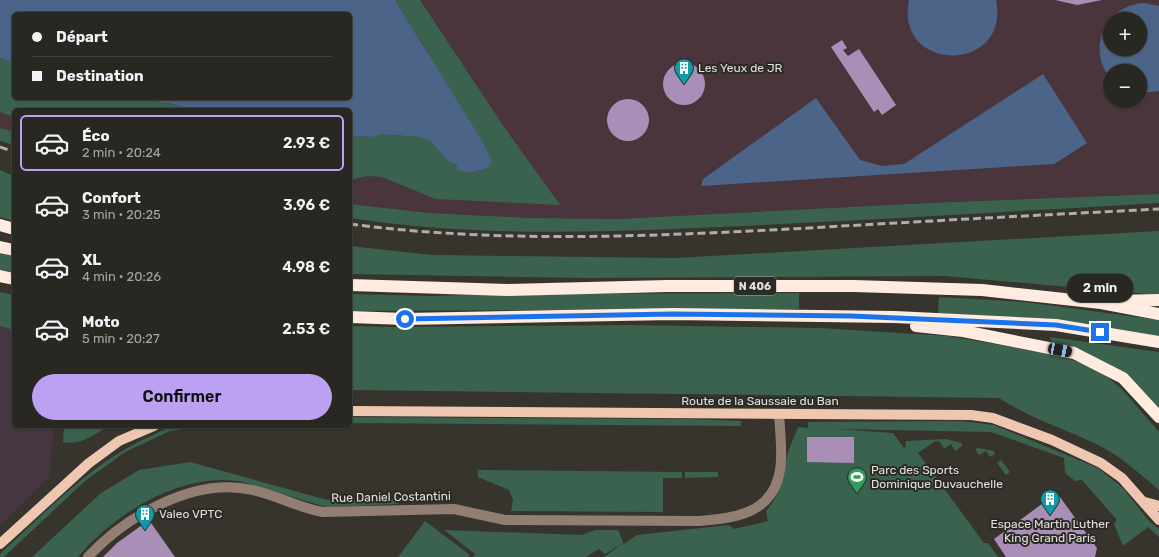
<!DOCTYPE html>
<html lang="fr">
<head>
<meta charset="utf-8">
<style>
  :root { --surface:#282722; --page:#34332f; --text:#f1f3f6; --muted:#a5a5a5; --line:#444440; --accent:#bca0f2 }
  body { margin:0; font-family:Rubik,sans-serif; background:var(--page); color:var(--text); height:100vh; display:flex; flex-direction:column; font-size:15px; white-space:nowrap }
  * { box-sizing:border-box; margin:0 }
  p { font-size:13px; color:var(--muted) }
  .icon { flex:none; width:22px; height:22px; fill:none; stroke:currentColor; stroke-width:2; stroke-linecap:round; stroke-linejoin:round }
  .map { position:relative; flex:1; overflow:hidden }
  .details { position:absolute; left:12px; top:108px; width:340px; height:320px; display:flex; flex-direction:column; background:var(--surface); border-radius:6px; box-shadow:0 1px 3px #0004,0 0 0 1px var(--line) }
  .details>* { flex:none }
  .guide { position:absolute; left:12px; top:12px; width:340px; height:88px; border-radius:6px; box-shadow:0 1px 3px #0004,0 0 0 1px var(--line); display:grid; align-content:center; height:88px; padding:0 20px; background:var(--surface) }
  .controls { position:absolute; left:1103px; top:12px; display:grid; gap:8px }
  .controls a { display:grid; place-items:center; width:44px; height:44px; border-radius:50%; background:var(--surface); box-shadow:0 1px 3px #0004,0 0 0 1px var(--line); font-size:20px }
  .end { position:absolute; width:18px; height:18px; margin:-9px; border:5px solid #1a73e8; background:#fff; box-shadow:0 0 0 2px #fff }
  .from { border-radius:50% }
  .bubble { position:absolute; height:28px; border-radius:14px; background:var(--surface); box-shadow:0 1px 3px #0004,0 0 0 1px var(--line); font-size:13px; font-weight:600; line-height:28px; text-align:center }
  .car { position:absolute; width:12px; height:24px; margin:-12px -6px; border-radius:5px; box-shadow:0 0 3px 1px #0007; background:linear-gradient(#222 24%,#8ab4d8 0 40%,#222 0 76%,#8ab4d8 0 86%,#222 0) }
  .guide b { display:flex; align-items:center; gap:14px; height:38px; font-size:15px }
  .guide b+b { border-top:1px solid var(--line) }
  .guide i { width:10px; height:10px; background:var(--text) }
  ul { padding:7px 0 0; list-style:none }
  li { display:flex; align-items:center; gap:12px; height:56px; margin:0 8px 6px; padding:0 12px; border:2px solid transparent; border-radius:6px }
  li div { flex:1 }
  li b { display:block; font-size:15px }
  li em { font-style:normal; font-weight:600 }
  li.current { border-color:var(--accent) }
  li>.icon { width:36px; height:36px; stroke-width:1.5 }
  .primary-button { display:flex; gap:8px; margin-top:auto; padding:8px 20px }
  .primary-button a { flex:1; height:46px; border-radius:24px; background:var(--accent); color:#111; font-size:16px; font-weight:600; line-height:46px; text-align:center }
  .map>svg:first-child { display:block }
  .commercial { fill:#463642 }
  .industrial { fill:#49353b; fill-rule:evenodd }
  .green { fill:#3b624f }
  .water { fill:#4b6488; fill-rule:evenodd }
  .building { fill:#a98eb7 }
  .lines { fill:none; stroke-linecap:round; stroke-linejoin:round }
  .minor { stroke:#927e73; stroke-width:10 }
  .major { stroke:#efc7b0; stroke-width:10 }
  .highway { stroke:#ffebe0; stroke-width:12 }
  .rail { stroke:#b0aea9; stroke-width:3; stroke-dasharray:8 4; stroke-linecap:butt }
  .route { stroke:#1a73e8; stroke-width:5 }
  .labels { text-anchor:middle; stroke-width:4; stroke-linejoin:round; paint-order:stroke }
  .shield { fill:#2b2a24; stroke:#aaa9a5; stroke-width:1 }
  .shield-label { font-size:11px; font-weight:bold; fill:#e1e0dc }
  .poi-label { font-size:12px; fill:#e1e0dc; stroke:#2b2a24; text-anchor:start }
  .street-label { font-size:12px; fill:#e1e0dc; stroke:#2b2a24 }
</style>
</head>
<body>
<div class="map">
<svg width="1159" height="557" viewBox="0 0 1159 557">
  <rect width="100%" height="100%" fill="#36342d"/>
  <!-- commercial -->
  <path class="commercial" d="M0,326L14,330V426H54L49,478L0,526Z"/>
  <!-- industrial -->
  <path class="industrial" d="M0,0H1159V194L929,203L618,219L533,218L428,213L350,204V110H14V132L0,128ZM14,14H350V98H14ZM1110,19H1140V49H1110ZM1110,71H1140V101H1110Z"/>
  <!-- green -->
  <path class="green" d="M395,0H420L504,127L560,205L436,199L382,177L367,176L350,180V136L374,137L381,134L418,137L429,140L448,161L458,165L456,169L469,173L485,169L425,48Z
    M0,58L14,62V98C73,98 136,91 192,110H14V117L0,112Z
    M0,128L14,132V145L0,141Z
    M0,170L14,176V221L0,217Z
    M1159,194V203C1021,211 883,219 744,226C613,232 480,238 350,218V204L428,213L533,218L618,219L929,203Z
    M1159,231V295L945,276L586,278L350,274V246L432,255L675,258Z
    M0,254L14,256V272L0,270Z
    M0,292L14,295V330L0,326Z
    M799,293V309L350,311V294L430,296L510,294Z
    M939,297L1025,302L1159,320V337L1022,320L938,313Z
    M628,325L820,328L948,336L1058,355L1097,369L1121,388L1159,432V490C1141,475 1123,458 1102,447C1068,430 1031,419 999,398L350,390V326L394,327Z
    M1050,337L1159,352V409L1140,388L1052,343Z
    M350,417L689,419L741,421V426L350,423Z
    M962,421L994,425L1098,468L1123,488L1149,521L1159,529V537L1148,527L1123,546L1114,524L1117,520L1082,480L1075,481L1065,473L1064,458L991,432L835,429L893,433L905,449L906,441L946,439L962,443V446L955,451L951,444L944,449L940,442L935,441L918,453L984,543H988L998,557H604L623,543L605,554L599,549L586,557H473L475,554L444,530L582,535L595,530H618L624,544L637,535L729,525L734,529L768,521L766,511C782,494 782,475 788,453C790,445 795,436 798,427L808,428V422Z
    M64,426H109C94,434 81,446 63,442Z
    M176,426H198L170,431L125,452L85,481L4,557H0V554C47,511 92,462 151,436C159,432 167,428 176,426Z
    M978,448L994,451L995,454L990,457L986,451L979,455L975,449Z
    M1001,460L1010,472L1006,475L997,463Z
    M190,462L327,500L398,499V504L326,507L247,483C188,468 115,512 78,557H32L101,493L139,470Z
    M478,470L682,472V478H663V512L511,511L513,500L509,490L478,477Z
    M685,472H718V477L685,478Z
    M425,521L470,555L468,557H398Z"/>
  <!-- water -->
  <path class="water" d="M0,0H395L482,141L491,159L490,165L485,169L469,173L455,169L458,165L448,161L429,140L418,137L381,134L374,137L350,136V110H192L173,104L137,98H350V14H14V62L0,58Z
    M909,0H996C1011,74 894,74 909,0Z
    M1144,3L1159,6V91L1140,93V71H1110V78C1086,48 1106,5 1144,3ZM1110,19H1140V49H1110Z
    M1043,74L1087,143L1054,164L701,186L703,179L816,98L860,160L882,166L904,164Z"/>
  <!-- building -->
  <path class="building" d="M1055,0H1102L1077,5Z
    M842,40L847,48L843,50L848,56L859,49L896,105L882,115L878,109L874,112L831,47Z
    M663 84a21 21 0 1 1 42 0a21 21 0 1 1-42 0Z
    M607 120a21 21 0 1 1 42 0a21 21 0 1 1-42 0Z
    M807,437H854V463L807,462Z
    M1057,493L1097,548L1095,557H1006L994,539Z
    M149,520L175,557H103L117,543Z"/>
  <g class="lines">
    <!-- minor -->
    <path class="minor" d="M88,557C125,517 191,479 247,489C274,493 297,508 323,512L454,509L505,520L699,521C735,518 773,514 780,470C783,454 780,431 779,415"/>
    <!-- major -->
    <path class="major" d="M350,411L971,415L993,418L1052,440L1101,463L1122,478L1159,520
      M1145,502L1159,506
      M0,544L89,463L119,441L154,426"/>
    <!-- highway -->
    <path class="highway" d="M0,225L14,229
      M0,247L14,250
      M0,276L14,279
      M350,285L508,290L667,286H854L982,290L1101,303L1159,314
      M1112,301L1159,300
      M350,317L405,319L673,314L895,317L1056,325L1159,342
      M916,326L963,331L1074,353L1123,378L1159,417"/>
    <!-- rail -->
    <path class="rail" d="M0,147L14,152
      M350,224C502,244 656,236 809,228C926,221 1042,215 1159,209"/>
  </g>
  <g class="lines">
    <!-- route -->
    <path class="route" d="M405,319L673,314L851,316L1056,325L1100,332"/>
  </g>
  <!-- icons -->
  <defs>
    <g id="building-pin" transform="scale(1)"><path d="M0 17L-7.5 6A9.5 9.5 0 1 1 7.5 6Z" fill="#0f9aa8" stroke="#2b2a24"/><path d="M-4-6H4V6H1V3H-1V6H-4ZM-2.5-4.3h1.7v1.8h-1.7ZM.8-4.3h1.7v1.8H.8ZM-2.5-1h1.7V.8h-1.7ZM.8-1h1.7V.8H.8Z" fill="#fff"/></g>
    <g id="stadium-pin" transform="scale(1)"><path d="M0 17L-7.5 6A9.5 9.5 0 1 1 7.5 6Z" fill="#2e9e5b" stroke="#2b2a24"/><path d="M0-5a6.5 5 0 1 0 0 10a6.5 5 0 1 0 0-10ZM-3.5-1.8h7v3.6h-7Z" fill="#fff"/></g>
  </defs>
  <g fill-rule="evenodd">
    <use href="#building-pin" x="684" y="68"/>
    <use href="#stadium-pin" x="857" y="477"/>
    <use href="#building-pin" x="1050" y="499"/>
    <use href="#building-pin" x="145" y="514"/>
  </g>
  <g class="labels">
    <!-- shield labels -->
    <rect class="shield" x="734" y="277" width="42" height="18" rx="3"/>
    <g class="shield-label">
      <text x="755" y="290">N 406</text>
    </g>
    <!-- poi labels -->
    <g class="poi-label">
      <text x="698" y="72">Les Yeux de JR</text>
      <text x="871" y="474">Parc des Sports<tspan x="871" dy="14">Dominique Duvauchelle</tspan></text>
      <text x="159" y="518">Valeo VPTC</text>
      <text x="1050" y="528" text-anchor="middle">Espace Martin Luther<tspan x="1050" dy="14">King Grand Paris</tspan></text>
    </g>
    <!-- street labels -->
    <g class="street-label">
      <text x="760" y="405">Route de la Saussaie du Ban</text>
      <text transform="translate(391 497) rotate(-1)" y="4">Rue Daniel Costantini</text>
    </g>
  </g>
</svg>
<div class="controls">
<a>+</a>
<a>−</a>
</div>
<i class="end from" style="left:405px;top:319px"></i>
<i class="end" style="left:1100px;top:332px"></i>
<div class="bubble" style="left:1067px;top:274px;width:66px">2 min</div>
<i class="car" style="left:1060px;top:350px;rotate:101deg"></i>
<div class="guide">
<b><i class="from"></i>Départ</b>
<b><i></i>Destination</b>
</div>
<section class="details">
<ul>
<li class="current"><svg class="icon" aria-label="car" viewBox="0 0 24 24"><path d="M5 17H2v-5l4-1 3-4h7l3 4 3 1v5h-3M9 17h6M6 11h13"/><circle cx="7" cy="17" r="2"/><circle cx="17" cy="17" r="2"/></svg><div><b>Éco</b><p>2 min · 20:24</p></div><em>2.93 €</em></li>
<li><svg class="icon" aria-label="car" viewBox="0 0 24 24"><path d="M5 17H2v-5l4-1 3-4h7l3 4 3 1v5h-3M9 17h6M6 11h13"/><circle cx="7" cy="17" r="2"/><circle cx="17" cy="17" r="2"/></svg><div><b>Confort</b><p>3 min · 20:25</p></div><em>3.96 €</em></li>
<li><svg class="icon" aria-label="car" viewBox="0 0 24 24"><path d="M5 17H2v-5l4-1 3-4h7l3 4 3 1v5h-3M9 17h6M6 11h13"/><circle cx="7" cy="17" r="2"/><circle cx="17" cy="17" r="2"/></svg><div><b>XL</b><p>4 min · 20:26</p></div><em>4.98 €</em></li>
<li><svg class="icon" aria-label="car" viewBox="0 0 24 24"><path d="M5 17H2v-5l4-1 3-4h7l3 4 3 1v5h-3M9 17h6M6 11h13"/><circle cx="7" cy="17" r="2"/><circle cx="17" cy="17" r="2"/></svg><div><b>Moto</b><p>5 min · 20:27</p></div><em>2.53 €</em></li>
</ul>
<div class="primary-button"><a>Confirmer</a></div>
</section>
</div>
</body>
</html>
